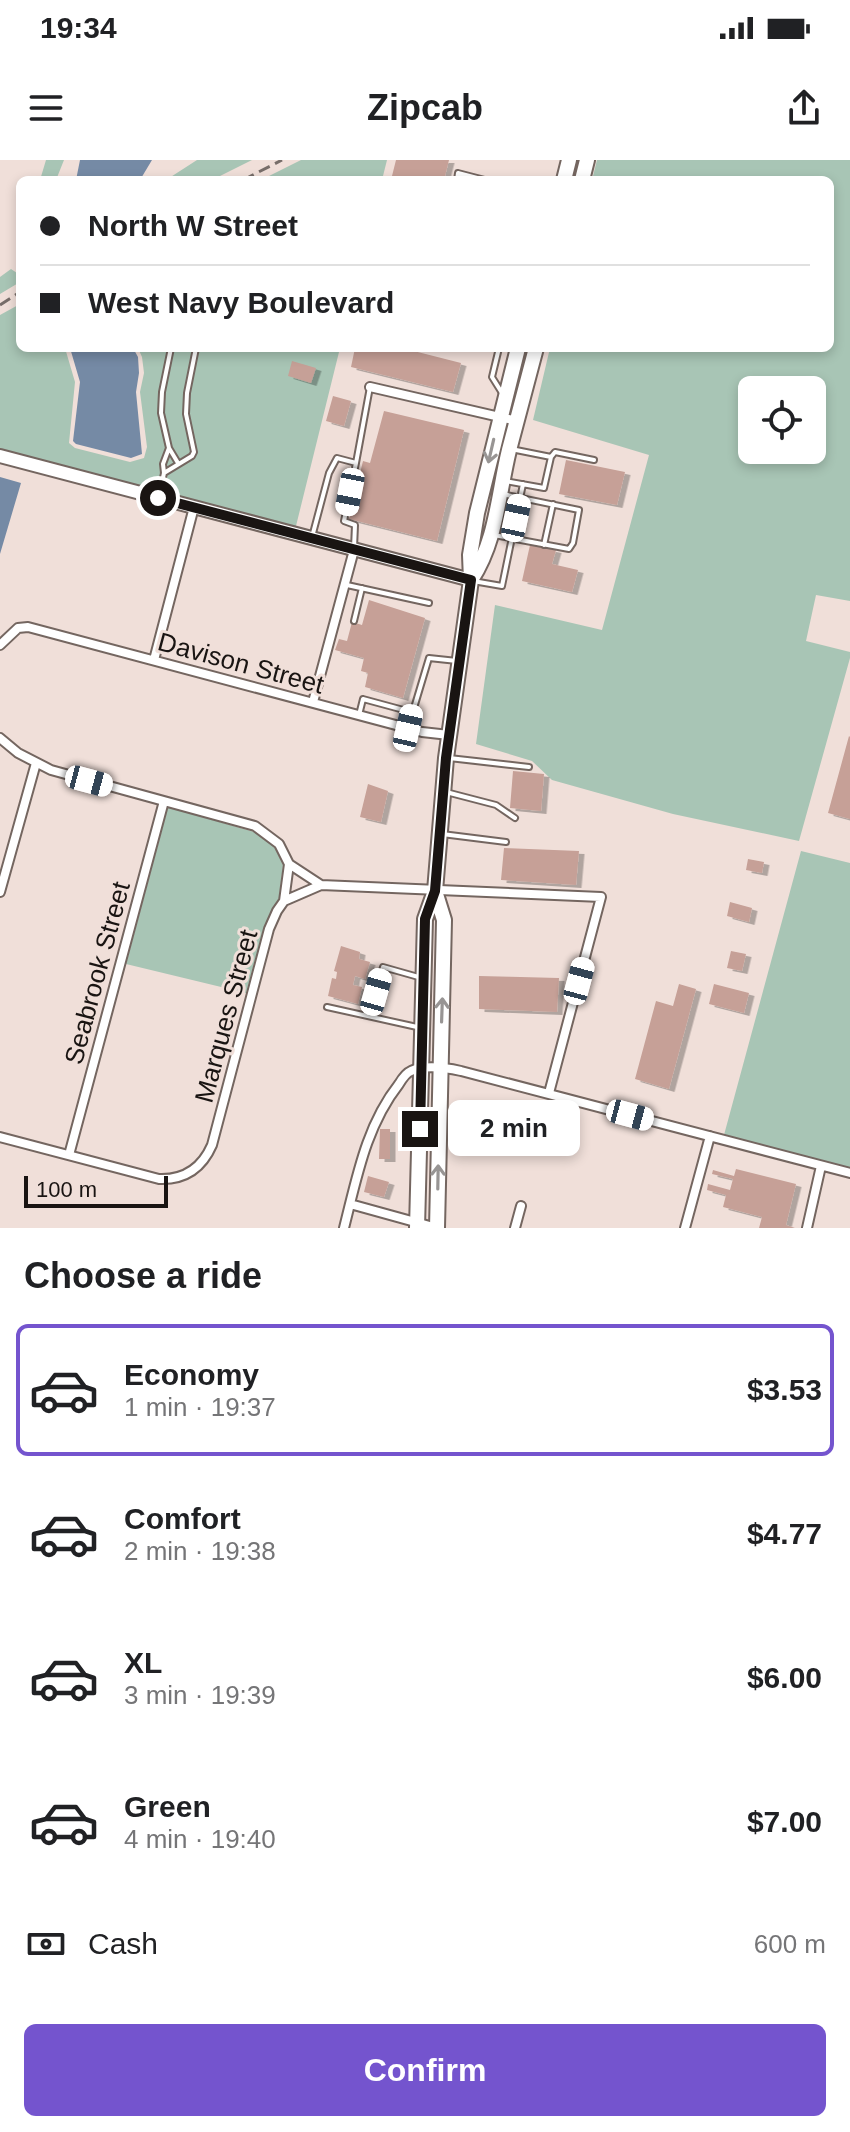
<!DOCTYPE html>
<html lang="en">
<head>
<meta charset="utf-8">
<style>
  :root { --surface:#fff; --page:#f2f2f2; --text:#202124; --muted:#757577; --line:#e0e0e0; --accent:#7454ce }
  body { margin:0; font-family:Helvetica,sans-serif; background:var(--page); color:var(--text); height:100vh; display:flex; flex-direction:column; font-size:30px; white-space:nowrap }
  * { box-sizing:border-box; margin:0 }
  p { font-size:26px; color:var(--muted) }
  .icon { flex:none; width:44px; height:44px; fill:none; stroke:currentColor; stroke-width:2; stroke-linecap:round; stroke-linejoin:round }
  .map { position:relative; height:1068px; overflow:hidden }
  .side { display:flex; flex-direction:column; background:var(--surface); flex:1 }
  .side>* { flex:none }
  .banner { position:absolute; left:16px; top:16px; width:818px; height:176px; border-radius:12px; box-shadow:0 4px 12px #0003; display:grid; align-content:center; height:176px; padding:0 24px; background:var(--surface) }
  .buttons { position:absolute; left:738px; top:216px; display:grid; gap:16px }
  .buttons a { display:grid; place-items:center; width:88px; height:88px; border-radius:12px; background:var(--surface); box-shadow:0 4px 12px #0003; font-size:40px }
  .scale { position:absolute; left:24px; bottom:20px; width:144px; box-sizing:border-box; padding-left:8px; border:4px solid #191412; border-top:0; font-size:22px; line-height:28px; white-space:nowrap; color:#191412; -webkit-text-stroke:6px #f0dfd9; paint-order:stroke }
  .end { position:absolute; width:36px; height:36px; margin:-18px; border:10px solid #191412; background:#fff; box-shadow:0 0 0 4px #fff }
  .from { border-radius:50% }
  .bubble { position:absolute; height:56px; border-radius:12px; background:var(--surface); box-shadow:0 4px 12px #0003; font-size:26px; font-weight:800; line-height:56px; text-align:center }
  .car { position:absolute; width:24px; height:48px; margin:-24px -12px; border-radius:10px; box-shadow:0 0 6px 2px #0007; background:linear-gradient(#fff 24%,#345 0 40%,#fff 0 76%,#345 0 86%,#fff 0) }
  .banner b { display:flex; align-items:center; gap:28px; height:76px; font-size:30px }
  .banner b+b { border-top:2px solid var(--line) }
  .banner i { width:20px; height:20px; background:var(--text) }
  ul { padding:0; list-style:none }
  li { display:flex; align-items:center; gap:24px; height:132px; margin:0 16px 12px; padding:0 8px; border:4px solid transparent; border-radius:12px }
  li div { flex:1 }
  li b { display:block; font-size:30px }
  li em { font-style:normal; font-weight:800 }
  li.active { border-color:var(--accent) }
  li>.icon { width:72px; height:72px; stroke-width:1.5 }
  h2 { padding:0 24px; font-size:36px; line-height:96px }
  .pay { display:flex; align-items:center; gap:20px; height:88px; padding:0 24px; font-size:30px }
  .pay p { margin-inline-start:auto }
  .primary-button { display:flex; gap:16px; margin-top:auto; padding:16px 24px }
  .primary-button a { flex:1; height:92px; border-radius:12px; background:var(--accent); color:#fff; font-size:32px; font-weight:800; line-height:92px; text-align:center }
  .status { display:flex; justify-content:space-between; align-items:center; height:56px; padding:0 40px; background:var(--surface); direction:ltr }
  .status svg { height:22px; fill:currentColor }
  header { display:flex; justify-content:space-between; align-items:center; height:104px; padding:0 24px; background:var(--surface); font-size:36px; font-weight:800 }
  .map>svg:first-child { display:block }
  .green { fill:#a8c5b5; fill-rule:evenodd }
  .water { fill:#758aa5 }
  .building { fill:#c6a097; filter:url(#shadow) }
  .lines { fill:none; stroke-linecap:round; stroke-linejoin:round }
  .lane-casing { stroke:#746660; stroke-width:8 }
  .street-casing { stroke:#746660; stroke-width:12 }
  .secondary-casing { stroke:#746660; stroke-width:16 }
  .primary-casing { stroke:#746660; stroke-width:18 }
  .lane { stroke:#fff; stroke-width:4 }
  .street { stroke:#fff; stroke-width:8 }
  .secondary { stroke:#fff; stroke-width:12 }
  .primary { stroke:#fff; stroke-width:14 }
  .rail { stroke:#776d69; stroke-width:3; stroke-dasharray:12 6; stroke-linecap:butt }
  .oneway { stroke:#989594 }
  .route { stroke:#191412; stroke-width:10 }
  .labels { text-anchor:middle; stroke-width:6; stroke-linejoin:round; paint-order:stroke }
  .street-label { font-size:26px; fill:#191412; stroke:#f0dfd9 }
</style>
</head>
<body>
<div class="status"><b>19:34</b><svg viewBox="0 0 49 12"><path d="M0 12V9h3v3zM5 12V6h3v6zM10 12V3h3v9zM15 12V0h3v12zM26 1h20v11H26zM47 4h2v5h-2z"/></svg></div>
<header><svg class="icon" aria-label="menu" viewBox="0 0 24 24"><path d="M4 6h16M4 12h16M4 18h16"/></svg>Zipcab<svg class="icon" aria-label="share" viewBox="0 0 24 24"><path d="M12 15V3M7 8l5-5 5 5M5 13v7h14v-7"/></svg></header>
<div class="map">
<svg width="850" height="1068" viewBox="0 0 850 1068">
  <defs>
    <filter id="shadow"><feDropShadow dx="5.5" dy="3" stdDeviation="0" flood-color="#0004"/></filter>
  </defs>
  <rect width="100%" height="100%" fill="#f0dfd9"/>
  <!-- green -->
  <path class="green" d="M46,0H64L56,20H40Z
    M197,0H252L212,20H166Z
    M301,0H387L382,20H261Z
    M597,0H850V441L816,435L806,481L850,492V498L799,681L673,654L552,620L532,601L476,584L495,445L602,470L649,295L533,260L550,188H830V20H592ZM752,230H812V290H752Z
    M11,109L20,115V122L0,134V117Z
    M20,144V188H65L75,222L69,283L75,288L130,302L144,298L147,287L140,232L144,213L142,197L138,188H340L295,370L0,291V155Z
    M168,647L261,674L274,686L283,705L279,738L264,767L246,833L126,804Z
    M801,691L850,703V1008L724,975Z"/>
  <!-- water -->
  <path class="water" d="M80,0H152L140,20H76Z
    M70,188H133L138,197L139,213L136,232L142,294L131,298L76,284L73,281L80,222Z
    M0,317L21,323L0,394Z"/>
  <!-- building -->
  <path class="building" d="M396,0H449L444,20H391Z
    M355,188H402L461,203L453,232L351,207Z
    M292,201L316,208L311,223L288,216Z
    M333,236L351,241L344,266L326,261Z
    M384,251L464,270L437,381L349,359L363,301L370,303Z
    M566,300L625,312L617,345L559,334Z
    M530,385L556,390L552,404L578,410L572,432L522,421Z
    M369,440L425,458L403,538L365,527L368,513L361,511L364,498L335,490L339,479L347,481L352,462L362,465Z
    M849,576L850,577V659L828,653Z
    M513,611L544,614L541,651L510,648Z
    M368,624L388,631L381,662L360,657Z
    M504,688L579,691L576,725L501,720Z
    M748,699L764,702L762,713L746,710Z
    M730,742L752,748L749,762L727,756Z
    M341,786L360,792L359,799L370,802L365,819L355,816L353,825L362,827L358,844L328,836L332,818L336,819L337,812L334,811Z
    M731,791L746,794L742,811L727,808Z
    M479,816L559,818L557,852L479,849Z
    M679,824L696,829L669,929L635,919L656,841L673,846Z
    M714,824L749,833L744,853L709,844Z
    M496,968H523L522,985L495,984Z
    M380,969H390V999H379Z
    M736,1009L796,1024L786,1065L795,1068H759L762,1057L723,1047L726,1035L707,1030L708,1024L730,1030L733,1019L712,1014L713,1010L734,1016Z
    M368,1016L389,1022L384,1037L364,1032Z"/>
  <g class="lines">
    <!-- lane casing -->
    <g class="lane-casing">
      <path id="lane" d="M457,20L458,13L485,20
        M499,188L492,217L502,233
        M169,288L178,303
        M551,297L555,292L594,300
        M356,303L370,227
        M164,313L192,296L194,292L186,254L187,233L196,188
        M505,321L544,328L551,297L511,289
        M159,336L164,313L163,304L169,288L161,253L162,232L171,188
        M494,375L569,389L573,383L579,350L502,334
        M312,377L329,313L337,298L356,303L344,361L355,365L354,388
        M544,385L553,344
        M473,421L502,426L523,324
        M347,425L429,443
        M354,461L362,428
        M359,555L363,539L411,552
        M408,568L429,498L457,501
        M449,598L529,607
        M446,632L496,645L515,658
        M442,674L506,682
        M327,847L417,867
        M369,856L383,807L422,818"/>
    </g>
    <!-- street casing -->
    <g class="street-casing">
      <path id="street" d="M370,227L517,261
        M0,485L18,468L28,467L422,572L449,575
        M154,500L194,347
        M313,542L354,390
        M0,578L18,593L51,610L255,666L279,684L289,704L321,725L601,737L549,933
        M0,732L36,603
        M284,741L321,725
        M0,977L159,1019C185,1020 202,1008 212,985L269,769L277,751L284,741L289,704
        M69,995L164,641
        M350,1044L437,1068
        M344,1068C357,1017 366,966 399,924C402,919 406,913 411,911C424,905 447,908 461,911L850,1013
        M515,1068L521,1046
        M685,1068L710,976
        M807,1068L821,1006"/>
    </g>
    <!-- secondary casing -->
    <g class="secondary-casing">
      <path id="secondary" d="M0,296L471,420"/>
    </g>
    <!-- primary casing -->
    <g class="primary-casing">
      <path id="primary" d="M564,20L569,0
        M582,20L587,0
        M471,420C497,380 498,335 509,290C518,256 527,222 536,188
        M435,731L444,760L437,1068
        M417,1068L425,759L435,731L446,598L471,420L470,395L477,353L518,188"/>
    </g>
    <!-- lane -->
    <use href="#lane" class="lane"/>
    <!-- street -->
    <use href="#street" class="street"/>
    <!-- secondary -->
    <use href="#secondary" class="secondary"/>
    <!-- primary -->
    <use href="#primary" class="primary"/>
    <!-- rail -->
    <path class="rail" d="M243,20L282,0
      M0,145L20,132"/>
  </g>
  <!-- one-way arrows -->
  <defs><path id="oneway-shaft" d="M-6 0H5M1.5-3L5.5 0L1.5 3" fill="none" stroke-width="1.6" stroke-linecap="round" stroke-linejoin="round" transform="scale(2)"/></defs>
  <g class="oneway">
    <use href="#oneway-shaft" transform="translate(491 291) rotate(103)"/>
    <use href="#oneway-shaft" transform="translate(442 850) rotate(-88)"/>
    <use href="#oneway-shaft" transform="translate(438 1017) rotate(-89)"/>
  </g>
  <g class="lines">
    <!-- route -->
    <path class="route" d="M158,338L471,420L446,598L435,731L425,759L420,969"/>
  </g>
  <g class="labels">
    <!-- street labels -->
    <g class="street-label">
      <text transform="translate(241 503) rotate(15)" y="9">Davison Street</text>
      <text transform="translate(97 813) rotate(-75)" y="9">Seabrook Street</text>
      <text transform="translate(226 856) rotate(-75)" y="9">Marques Street</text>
    </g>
  </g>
</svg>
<div class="buttons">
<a><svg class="icon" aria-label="locate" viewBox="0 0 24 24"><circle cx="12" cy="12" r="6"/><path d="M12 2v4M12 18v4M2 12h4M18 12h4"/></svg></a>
</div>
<div class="scale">100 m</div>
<i class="end from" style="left:158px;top:338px"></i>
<i class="end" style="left:420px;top:969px"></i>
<div class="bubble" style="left:448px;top:940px;width:132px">2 min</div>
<i class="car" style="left:350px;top:332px;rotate:191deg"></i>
<i class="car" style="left:516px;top:358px;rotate:12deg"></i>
<i class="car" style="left:408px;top:568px;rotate:13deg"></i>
<i class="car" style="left:89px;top:621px;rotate:105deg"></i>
<i class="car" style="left:579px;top:821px;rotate:15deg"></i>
<i class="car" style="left:376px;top:832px;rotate:16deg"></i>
<i class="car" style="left:630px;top:955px;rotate:105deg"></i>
<div class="banner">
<b><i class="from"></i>North W Street</b>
<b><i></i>West Navy Boulevard</b>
</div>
</div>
<section class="side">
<h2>Choose a ride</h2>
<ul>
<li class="active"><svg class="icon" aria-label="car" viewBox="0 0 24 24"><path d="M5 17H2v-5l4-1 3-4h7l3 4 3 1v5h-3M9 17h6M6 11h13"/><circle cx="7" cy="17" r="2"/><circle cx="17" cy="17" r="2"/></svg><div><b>Economy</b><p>1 min · 19:37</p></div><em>$3.53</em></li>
<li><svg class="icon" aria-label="car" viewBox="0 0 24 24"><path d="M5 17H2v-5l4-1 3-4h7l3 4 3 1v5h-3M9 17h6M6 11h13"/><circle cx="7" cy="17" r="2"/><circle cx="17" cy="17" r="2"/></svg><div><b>Comfort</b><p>2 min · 19:38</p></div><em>$4.77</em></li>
<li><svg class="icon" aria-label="car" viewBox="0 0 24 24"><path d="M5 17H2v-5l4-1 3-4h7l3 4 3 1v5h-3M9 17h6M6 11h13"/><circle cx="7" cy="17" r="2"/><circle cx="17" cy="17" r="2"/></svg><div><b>XL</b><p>3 min · 19:39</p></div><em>$6.00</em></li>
<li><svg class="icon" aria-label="car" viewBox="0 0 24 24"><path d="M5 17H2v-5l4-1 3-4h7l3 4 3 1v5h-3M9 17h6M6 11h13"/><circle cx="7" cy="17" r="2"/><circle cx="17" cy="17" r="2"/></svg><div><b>Green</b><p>4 min · 19:40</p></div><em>$7.00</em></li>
</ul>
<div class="pay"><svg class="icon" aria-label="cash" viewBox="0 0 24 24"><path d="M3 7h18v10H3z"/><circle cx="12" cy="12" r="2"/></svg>Cash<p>600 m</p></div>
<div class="primary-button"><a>Confirm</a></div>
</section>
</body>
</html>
